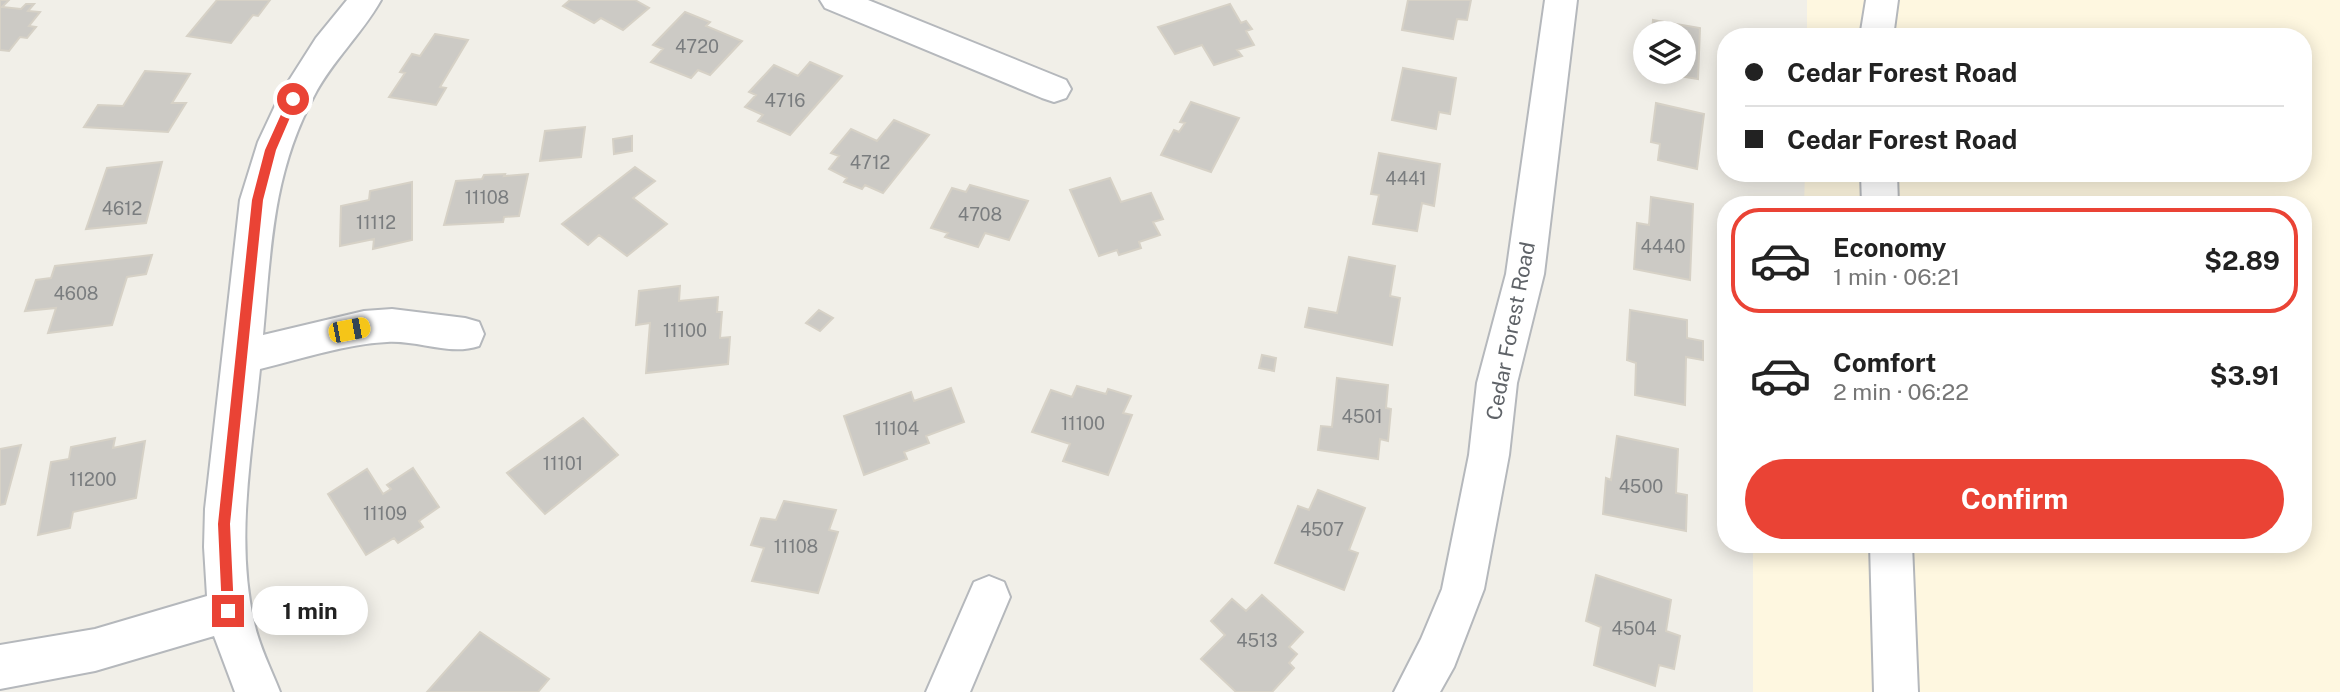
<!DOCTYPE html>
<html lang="en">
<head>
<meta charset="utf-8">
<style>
  :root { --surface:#fff; --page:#f6f6f6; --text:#222; --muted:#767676; --line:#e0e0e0; --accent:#ea4335 }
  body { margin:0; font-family:"Public Sans",sans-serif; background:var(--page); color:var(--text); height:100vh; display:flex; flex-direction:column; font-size:26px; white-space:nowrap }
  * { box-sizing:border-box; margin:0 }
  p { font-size:23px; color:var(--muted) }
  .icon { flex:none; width:38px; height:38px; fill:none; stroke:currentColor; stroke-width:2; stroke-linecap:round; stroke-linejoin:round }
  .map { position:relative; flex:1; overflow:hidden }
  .sheet { position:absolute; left:1717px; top:196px; width:595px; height:357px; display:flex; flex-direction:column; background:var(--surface); border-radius:28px; box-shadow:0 4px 18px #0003 }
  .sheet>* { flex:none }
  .hud { position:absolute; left:1717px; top:28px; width:595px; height:154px; border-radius:28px; box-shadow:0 4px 18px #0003; display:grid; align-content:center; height:154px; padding:0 28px; background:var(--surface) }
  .buttons { position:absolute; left:1633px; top:21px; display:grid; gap:14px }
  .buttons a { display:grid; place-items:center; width:63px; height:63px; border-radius:50%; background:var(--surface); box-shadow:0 4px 18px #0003; font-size:35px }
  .end { position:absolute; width:32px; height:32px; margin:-16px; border:9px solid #ea4335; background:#fff; box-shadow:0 0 0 4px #fff }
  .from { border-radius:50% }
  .bubble { position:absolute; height:49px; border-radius:24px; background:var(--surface); box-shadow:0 4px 18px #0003; font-size:23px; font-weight:700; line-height:49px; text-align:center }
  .car { position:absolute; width:21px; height:42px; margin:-21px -10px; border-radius:9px; box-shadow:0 0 5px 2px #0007; background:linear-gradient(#f5c518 24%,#345 0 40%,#f5c518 0 76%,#345 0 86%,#f5c518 0) }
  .hud b { display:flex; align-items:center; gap:24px; height:66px; font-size:26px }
  .hud b+b { border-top:2px solid var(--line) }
  .hud i { width:18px; height:18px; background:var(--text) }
  ul { padding:12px 0 0; list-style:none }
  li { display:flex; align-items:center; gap:21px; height:105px; margin:0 14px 10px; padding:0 14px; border:4px solid transparent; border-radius:28px }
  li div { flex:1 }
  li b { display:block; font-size:26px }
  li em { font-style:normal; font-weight:700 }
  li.on { border-color:var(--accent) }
  li>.icon { width:63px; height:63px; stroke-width:1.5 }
  .primary-button { display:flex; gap:14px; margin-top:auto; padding:14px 28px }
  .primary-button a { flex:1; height:80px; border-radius:42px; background:var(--accent); color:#fff; font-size:28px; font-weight:700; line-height:80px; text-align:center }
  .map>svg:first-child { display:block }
  .commercial { fill:#fef7e0 }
  .building { fill:#cccac5; stroke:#d6d1c6; stroke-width:2 }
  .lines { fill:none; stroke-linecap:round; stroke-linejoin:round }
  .minor-casing { stroke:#b5b8bc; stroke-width:4 }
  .minor { fill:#fff; fill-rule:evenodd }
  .route { fill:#ea4335 }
  .labels { text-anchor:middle; stroke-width:5; stroke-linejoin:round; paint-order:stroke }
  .number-label { font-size:18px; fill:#7a7d7f }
  .street-label { font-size:21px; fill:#5f6368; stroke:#fff }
</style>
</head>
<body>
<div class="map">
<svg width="2340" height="692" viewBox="0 0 2340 692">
  <rect width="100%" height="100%" fill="#f1efe8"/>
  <!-- commercial -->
  <path class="commercial" d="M1807,0H2340V692H1753V544H2303V205H1804L1805,173H2303V37H1807Z"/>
  <!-- building -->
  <path class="building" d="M0,0H9L2,7L21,9L26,4H34L28,11L40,12L29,26L36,27L27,38L20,37L9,51L0,50Z
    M217,0H270L258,16L253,15L231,43L187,36Z
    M570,0H635L649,8L623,30L601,18L594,23L563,6Z
    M1408,0H1471L1467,20L1457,19L1453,39L1402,30Z
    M1230,4L1241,23L1246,21L1252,29L1246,31L1254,45L1237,50L1242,56L1214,65L1202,45L1175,54L1158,27Z
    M685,12L710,22L706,26L742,41L710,75L698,70L691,78L651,62L663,49L653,45Z
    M1653,20L1700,28L1698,79L1655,72H1684V33H1652Z
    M435,34L468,40L440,87L446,88L436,105L389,97L405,73L400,72L412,54L420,56Z
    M810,62L842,76L790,135L758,121L763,115L745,107L756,95L749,92L774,65L798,76Z
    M1403,68L1456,78L1450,114L1439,112L1436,129L1392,120Z
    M145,71L190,74L172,103H186L168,132L84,127L98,105L123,106Z
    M1191,102L1239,118L1211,172L1161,155L1174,130L1179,132L1185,123L1180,122Z
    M1656,103L1704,114L1697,169L1658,160L1660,144L1651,142Z
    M894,120L929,135L883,193L865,185L862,189L844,182L847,178L829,169L839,156L831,153L851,129L877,141Z
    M585,127L581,157L540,161L545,131Z
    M632,136V151L614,154L613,139Z
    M1379,153L1440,164L1434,206L1422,203L1417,231L1373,224L1379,195L1371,194Z
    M162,162L146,223L86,229L107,168Z
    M635,167L655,181L633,198L667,224L627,256L599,235L588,245L562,224Z
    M505,174L504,176L528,174L519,216L504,217L503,222L444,225L456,181L482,179L484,175Z
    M1110,178L1121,202L1151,193L1163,219L1153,222L1160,235L1139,242L1141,248L1119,255L1117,250L1099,256L1070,190Z
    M412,182V240L373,249L374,239L340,246L341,206L369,200L370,191Z
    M970,185L1028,201L1009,240L985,233L978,247L945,237L948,233L931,228L952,188L966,192Z
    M1651,197L1693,204L1690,280L1634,269L1637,223L1649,225Z
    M152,255L146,274L127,277L112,325L48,333L56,308L25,311L36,280L51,278L55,266Z
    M1349,257L1395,266L1390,296L1400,298L1392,345L1305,327L1309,308L1337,313Z
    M680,286L679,301L718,297L717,312H722L720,338L730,337L728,364L646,373L650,323L636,325L639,291Z
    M819,310L833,318L820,331L806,323Z
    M1630,310L1687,320V338L1703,341V360L1686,357L1685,405L1635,395L1636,363L1627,360Z
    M1262,355L1276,358L1274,371L1259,368Z
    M1337,378L1388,385L1386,408L1391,409L1388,441L1380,439L1378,459L1318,450L1321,426L1332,427Z
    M1077,386L1106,394L1108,389L1131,396L1123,413L1132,415L1108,475L1063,461L1070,444L1032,432L1051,390L1072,397Z
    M951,388L964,422L926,436L929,443L904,452L907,459L864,475L844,416L911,392L914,401Z
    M583,418L618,455L545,514L507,473Z
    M1617,436L1678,449L1676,493L1687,495L1686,531L1603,514L1606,478L1611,480Z
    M115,438L113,448L145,441L136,498L73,512L70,528L38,535L51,462L69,459L71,447Z
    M21,445L5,504L0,505V449Z
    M413,468L439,507L419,521L423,527L398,543L394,538L366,555L328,494L367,469L383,494L391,489L387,485Z
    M1318,490L1365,508L1349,550L1358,553L1344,590L1275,563L1298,506L1309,510Z
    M784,501L836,510L829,530L838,532L818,593L752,581L764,548L751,545L761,518L776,520Z
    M1596,575L1671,600L1666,631L1680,636L1674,669L1659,665L1655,686L1594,665L1601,627L1586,621Z
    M1262,595L1303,632L1289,647L1297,654L1289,663L1294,668L1272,692H1236L1201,659L1225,635L1211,621L1232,599L1246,611Z
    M480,632L549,679L538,692H427Z"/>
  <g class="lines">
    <!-- minor casing -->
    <g class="minor-casing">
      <path id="minor" d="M347,0H381C362,34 332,61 314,96C272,174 271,250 263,335L364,311L392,309L465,318L479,322L484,334L479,346C449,356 418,340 387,342C345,344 302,359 260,369C252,452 235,539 254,622C259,646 271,669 280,692H235L214,636L95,671L0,689V645L95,629L207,596L204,547L205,509L240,200L258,142L281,93L316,38Z
        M820,0H868L1066,80L1071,89L1066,98L1054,102L1042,98L825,8Z
        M1545,0H1577L1544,274L1517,383L1509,455L1484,589L1454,667L1440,692H1394L1421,639L1442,589L1469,455L1477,383L1506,274Z
        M1866,0H1898L1893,37H1860Z
        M1861,173H1897L1898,205H1862Z
        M1870,544H1912L1918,692H1874Z
        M989,576L1004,582L1010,597L970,692H926L974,582Z"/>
    </g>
    <!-- minor -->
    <use href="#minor" class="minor"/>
  </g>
  <!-- route -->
  <path class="route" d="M293,95L298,99L276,150L263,200L230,524L234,611L228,617L222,611L218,524L252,200L265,150L288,99Z"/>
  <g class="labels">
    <!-- number labels -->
    <g class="number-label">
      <text x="697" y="53">4720</text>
      <text x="785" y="107">4716</text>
      <text x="870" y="169">4712</text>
      <text x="1406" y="185">4441</text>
      <text x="487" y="204">11108</text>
      <text x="122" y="215">4612</text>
      <text x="980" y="221">4708</text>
      <text x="376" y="229">11112</text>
      <text x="1663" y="253">4440</text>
      <text x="76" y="300">4608</text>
      <text x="685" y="337">11100</text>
      <text x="1362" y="423">4501</text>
      <text x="1083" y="430">11100</text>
      <text x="897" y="435">11104</text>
      <text x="563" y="470">11101</text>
      <text x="93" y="486">11200</text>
      <text x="1641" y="493">4500</text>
      <text x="385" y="520">11109</text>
      <text x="1322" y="536">4507</text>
      <text x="796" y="553">11108</text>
      <text x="1634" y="635">4504</text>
      <text x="1257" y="647">4513</text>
    </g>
    <!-- street labels -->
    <g class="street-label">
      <text transform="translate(1511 331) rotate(-79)" y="7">Cedar Forest Road</text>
    </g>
  </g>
</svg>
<div class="buttons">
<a><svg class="icon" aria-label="layers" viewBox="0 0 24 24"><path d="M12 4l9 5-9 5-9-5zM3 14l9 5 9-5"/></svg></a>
</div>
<i class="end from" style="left:293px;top:99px"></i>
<i class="end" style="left:228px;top:611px"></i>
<div class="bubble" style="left:252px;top:586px;width:116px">1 min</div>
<i class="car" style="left:349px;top:330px;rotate:79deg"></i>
<div class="hud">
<b><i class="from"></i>Cedar Forest Road</b>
<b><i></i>Cedar Forest Road</b>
</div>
<section class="sheet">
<ul>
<li class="on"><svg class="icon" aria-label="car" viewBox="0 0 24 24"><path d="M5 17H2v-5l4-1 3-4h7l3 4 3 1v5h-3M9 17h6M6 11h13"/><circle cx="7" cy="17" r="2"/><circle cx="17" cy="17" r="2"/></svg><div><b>Economy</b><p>1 min · 06:21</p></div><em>$2.89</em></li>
<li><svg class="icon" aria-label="car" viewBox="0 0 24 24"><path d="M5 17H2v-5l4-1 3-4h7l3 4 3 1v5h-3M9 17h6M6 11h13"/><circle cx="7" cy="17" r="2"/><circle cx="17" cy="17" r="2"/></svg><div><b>Comfort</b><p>2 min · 06:22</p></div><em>$3.91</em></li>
</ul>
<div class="primary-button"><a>Confirm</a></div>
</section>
</div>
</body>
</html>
